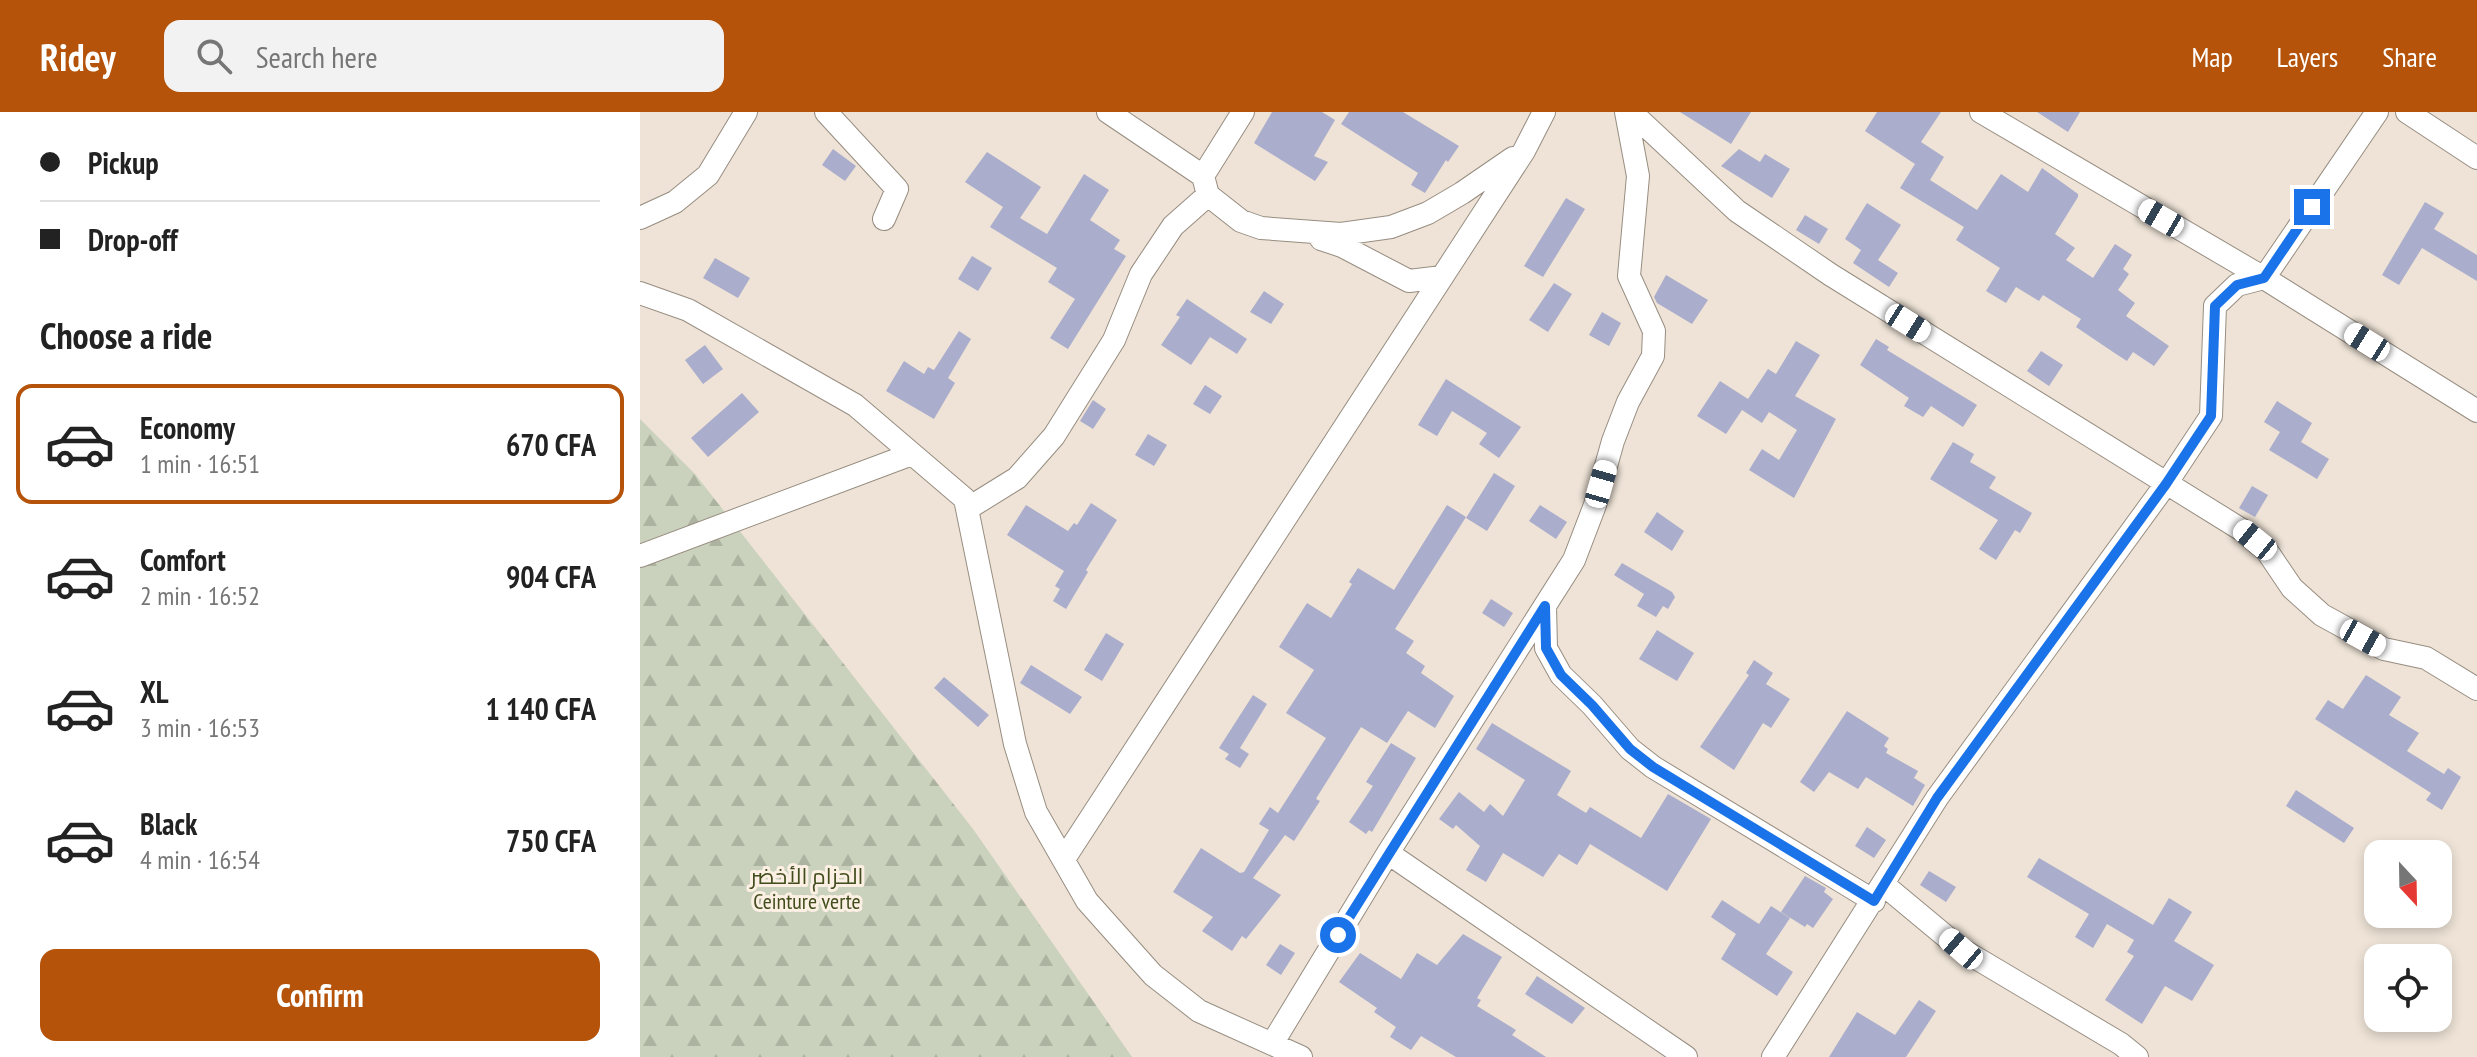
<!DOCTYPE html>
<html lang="en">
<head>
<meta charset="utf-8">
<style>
  :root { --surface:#fff; --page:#f2f2f2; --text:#222; --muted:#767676; --line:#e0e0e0; --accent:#b45309 }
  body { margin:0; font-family:"PT Sans Narrow",Cairo,sans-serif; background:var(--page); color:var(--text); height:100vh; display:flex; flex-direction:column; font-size:30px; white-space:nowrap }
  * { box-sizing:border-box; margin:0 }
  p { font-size:26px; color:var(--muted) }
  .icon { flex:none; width:44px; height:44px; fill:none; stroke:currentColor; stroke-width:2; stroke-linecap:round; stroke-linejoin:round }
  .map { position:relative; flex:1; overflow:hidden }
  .side { display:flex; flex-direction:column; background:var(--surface); width:640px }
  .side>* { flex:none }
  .top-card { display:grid; align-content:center; height:176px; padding:0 40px; background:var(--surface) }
  .needle { width:52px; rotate:158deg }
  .fabs { position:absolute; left:1724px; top:728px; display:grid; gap:16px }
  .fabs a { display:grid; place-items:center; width:88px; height:88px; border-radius:16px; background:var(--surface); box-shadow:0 4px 12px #0003; font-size:40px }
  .end { position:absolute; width:36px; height:36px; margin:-18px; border:10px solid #1a73e8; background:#fff; box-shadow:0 0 0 4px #fff }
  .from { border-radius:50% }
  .car { position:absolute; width:24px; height:48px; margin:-24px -12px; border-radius:10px; box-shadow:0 0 6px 2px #0007; background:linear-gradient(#fff 24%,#345 0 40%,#fff 0 76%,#345 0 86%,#fff 0) }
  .top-card b { display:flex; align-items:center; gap:28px; height:76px; font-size:30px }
  .top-card b+b { border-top:2px solid var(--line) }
  .top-card i { width:20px; height:20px; background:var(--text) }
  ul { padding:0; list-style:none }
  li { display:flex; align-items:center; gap:24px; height:120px; margin:0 16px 12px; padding:0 24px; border:4px solid transparent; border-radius:16px }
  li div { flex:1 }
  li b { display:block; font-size:30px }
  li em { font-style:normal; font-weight:600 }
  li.selected { border-color:var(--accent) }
  li>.icon { width:72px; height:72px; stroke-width:1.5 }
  h2 { padding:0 40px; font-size:36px; line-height:96px }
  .action { display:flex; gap:16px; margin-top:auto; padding:16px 40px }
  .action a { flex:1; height:92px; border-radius:16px; background:var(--accent); color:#fff; font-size:32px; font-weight:600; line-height:92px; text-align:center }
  header { display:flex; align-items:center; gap:48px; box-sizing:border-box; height:112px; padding:0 40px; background:var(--accent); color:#fff }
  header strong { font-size:38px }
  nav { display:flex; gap:44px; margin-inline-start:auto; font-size:28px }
  .search { width:560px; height:72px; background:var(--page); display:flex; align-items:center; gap:20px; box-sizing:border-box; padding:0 28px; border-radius:16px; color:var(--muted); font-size:30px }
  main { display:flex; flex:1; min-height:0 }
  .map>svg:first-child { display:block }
  .forest { fill:url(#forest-firs) }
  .building { fill:#aaadcb }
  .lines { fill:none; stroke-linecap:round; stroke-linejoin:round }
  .minor-casing { stroke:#978d81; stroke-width:24 }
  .minor { stroke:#fff; stroke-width:22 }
  .route { stroke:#1a73e8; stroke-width:10 }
  .labels { text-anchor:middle; stroke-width:6; stroke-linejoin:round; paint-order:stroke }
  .park-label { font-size:22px; fill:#414d1c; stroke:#fcf0e4 }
</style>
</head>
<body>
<header>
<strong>Ridey</strong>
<div class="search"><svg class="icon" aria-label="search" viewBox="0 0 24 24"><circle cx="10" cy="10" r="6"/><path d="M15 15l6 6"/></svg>Search here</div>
<nav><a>Map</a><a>Layers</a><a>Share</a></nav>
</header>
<main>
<section class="side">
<div class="top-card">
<b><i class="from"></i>Pickup</b>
<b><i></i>Drop-off</b>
</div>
<h2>Choose a ride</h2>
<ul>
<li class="selected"><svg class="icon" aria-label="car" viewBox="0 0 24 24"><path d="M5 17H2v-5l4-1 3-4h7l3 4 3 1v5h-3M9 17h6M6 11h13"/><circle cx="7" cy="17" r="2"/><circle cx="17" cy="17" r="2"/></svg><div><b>Economy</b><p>1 min · 16:51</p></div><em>670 CFA</em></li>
<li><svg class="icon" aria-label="car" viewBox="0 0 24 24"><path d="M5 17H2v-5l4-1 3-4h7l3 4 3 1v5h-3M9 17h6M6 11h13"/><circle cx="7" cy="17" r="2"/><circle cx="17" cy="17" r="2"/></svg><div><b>Comfort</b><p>2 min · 16:52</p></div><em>904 CFA</em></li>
<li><svg class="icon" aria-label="car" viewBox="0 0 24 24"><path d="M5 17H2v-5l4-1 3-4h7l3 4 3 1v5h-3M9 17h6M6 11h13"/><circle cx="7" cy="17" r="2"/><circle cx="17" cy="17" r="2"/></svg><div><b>XL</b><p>3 min · 16:53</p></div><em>1 140 CFA</em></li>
<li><svg class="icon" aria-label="car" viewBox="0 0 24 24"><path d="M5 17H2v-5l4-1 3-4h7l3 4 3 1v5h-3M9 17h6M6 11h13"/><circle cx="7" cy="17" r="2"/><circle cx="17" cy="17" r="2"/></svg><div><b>Black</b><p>4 min · 16:54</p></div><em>750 CFA</em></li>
</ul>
<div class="action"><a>Confirm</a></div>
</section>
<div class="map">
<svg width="1837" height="945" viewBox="0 0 1837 945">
  <defs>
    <pattern id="forest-firs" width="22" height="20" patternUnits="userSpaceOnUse" patternTransform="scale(2)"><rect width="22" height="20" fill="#cad1bd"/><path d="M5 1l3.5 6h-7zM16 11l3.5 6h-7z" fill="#adb3a1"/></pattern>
  </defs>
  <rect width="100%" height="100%" fill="#eee3d6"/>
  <!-- forest -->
  <path class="forest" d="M0,307L55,362L333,717L492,945H0Z"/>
  <!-- building -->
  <path class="building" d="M632,0H682L695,8L674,44L688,50L675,69L614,31Z
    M709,0H763L819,34L808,50L806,48L785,81L771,73L778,61L701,12Z
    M1040,0H1111L1091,32Z
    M1237,0H1301L1281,30L1304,45L1290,68L1337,98L1361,62L1388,80L1402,56L1438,82V85L1415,122L1435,136L1426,148L1453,166L1475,132L1492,143L1483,157L1489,162L1478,178L1495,191L1486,204L1529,234L1514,254L1493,240L1487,249L1476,242L1436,215L1441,207L1403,183L1399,189L1376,175L1366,191L1346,179L1360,156L1316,128L1324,115L1260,76L1275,52L1225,19Z
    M1397,0H1440L1428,20Z
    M193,37L216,54L205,69L182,53Z
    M1099,37L1120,50L1125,42L1150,57L1132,86L1081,54Z
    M347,40L401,75L380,106L407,122L444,62L469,78L450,108L480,128L474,137L486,144L428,237L410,226L435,187L408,170L417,156L350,115L363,95L325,70Z
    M926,86L945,97L903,165L884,154Z
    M1785,90L1804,101L1794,117L1837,143V169L1782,136L1759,173L1742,163Z
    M1227,91L1261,113L1238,148L1258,161L1249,175L1213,151L1221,138L1205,127Z
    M1165,103L1188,117L1179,132L1156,118Z
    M332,144L352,156L338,179L318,167Z
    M75,146L110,166L98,186L63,166Z
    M1026,163L1068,188L1052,212L1017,191L1014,185Z
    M914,171L932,182L908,220L889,208Z
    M624,179L644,192L631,212L610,200Z
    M547,187L607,227L597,242L570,225L551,253L521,233L540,205L536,203Z
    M962,200L981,211L969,234L949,223Z
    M319,219L331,227L308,266L315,271L294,307L246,279L264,249L284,262L288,255L294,258Z
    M1236,227L1249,235L1247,238L1337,293L1323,315L1291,294L1283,305L1264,294L1269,286L1220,253Z
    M1156,229L1180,243L1155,284L1196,307L1154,386L1109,358L1122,337L1139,348L1157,318L1129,300L1122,311L1102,298L1086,322L1057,304L1080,269L1108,287L1128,257L1136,262Z
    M65,233L83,257L63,272L45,248Z
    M1401,239L1423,253L1409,274L1387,259Z
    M806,267L881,315L859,346L839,332L847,321L812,299L797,324L778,313Z
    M565,273L582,284L570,302L553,292Z
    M102,281L119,300L68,345L51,326Z
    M453,288L466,297L453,317L440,309Z
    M1637,289L1672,311L1661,330L1689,347L1677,367L1629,338L1640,320L1624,310Z
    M508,322L527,333L514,354L495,343Z
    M1313,330L1334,342L1330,350L1356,365L1349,376L1392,401L1380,421L1375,418L1356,448L1339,437L1358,408L1290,367Z
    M854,361L875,374L847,419L826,406Z
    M1612,374L1628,383L1615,405L1599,396Z
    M451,391L477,408L446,458L448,460L426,497L413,489L420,477L415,474L424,459L367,423L386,393L428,419L434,411L437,413Z
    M807,393L826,405L755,517L774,529L766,541L785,554L781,561L814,584L795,616L768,599L747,631L721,615L677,685L676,687L680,689L654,729L645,723L613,766L641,783L606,827L602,824L592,839L562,819L573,805L533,780L561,736L600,761L604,760L629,718L619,712L630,695L638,701L686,626L646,601L674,558L639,535L667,491L691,506L712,472L709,470L718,456L754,478Z
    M900,393L927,410L916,427L889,409Z
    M1017,400L1044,419L1032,439L1004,420Z
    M982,451L1032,480L1035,485L1028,497L1023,494L1016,505L997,494L1004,482L974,463Z
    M851,487L873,501L864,515L842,501Z
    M1017,518L1054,541L1037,569L999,547Z
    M466,521L484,532L462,569L444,558Z
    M1114,548L1133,561L1126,572L1150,587L1131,616L1123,611L1094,658L1060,635L1109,563L1106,561Z
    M391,553L442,585L430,602L380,571Z
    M1726,563L1761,585L1749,603L1779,621L1767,639L1804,662L1808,656L1821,665L1802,698L1786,688L1791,681L1675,607L1688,588L1703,597Z
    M304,565L349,603L338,615L294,576Z
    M613,583L627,592L600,636L609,642L600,656L585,647L589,642L579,636Z
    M1207,599L1249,626L1244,634L1248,637L1246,641L1278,659L1274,666L1285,673L1273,694L1226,665L1218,677L1189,660L1174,680L1160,670Z
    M852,611L931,659L917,683L946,701L950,695L1001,726L1028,682L1071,707L1027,779L950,732L937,753L919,742L903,765L863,741L846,770L826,758L840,734L816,713L813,717L799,707L819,680L844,700L850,692L863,704L885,668L836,637Z
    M751,631L776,646L732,720L729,718L726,722L709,710L733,674L726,670Z
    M1656,678L1714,716L1704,731L1646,694Z
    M1227,715L1246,728L1234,746L1215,734Z
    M1399,746L1513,813L1529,786L1552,800L1534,829L1574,853L1552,889L1525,874L1502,912L1465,888L1494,844L1487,840L1494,828L1467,812L1453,836L1435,825L1449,802L1387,765Z
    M1289,759L1316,775L1306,790L1280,773Z
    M1165,764L1186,776L1184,780L1193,787L1173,816L1167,812L1165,815L1141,800Z
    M1082,788L1119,812L1131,794L1150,806L1126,842L1153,860L1137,884L1081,847L1096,822L1071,805Z
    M823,822L862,845L837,886L841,888L837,894L876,918L872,923L906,945H816L781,924L771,938L750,925L756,915L734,900L737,896L699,870L720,841L761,867L777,841L797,853Z
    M640,832L655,841L641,863L626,853Z
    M897,864L945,896L932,912L885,882Z
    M1279,888L1296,899L1266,945H1189L1217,900L1255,923Z"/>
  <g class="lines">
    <!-- minor casing -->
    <g class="minor-casing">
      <path id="minor" d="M186,0L257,77L244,107
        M468,0L563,64
        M603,0L563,64L568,83L601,109L621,116L701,122L751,115L788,101L822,81L873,46
        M991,0L1097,99L1191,163L1602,418L1627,439L1652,476L1682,503L1744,537L1786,546L1837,577
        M1341,0L1624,166L1837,299
        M1767,0L1837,46
        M0,106L35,90L68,63L106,0
        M681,127L702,134L769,169L802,165
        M0,181L48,198L215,293L325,387L375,632L396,700L447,789L513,863L559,899L661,945
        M327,397L377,366L414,324L474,228L501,162L533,114L568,83
        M0,444L272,342
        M905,494L906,536L921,563L952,593L990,637L1013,655L1234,789
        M748,741L1046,945
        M424,747L884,39L904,0
        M1244,773L1321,837L1481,932L1497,945
        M632,932L748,741L934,448L955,393L973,329L988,290L1013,244L1014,219L989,164L998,64L986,0
        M1133,945L1297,686L1526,372L1571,304L1575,194L1597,173L1624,166L1737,0"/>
    </g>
    <!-- minor -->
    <use href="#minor" class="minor"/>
  </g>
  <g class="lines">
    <!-- route -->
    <path class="route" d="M698,823L905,494L906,536L921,563L952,593L990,637L1013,655L1234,789L1297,686L1526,372L1571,304L1575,194L1597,173L1624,166L1672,95"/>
  </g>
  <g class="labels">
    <!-- park labels -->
    <g class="park-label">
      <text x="167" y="772">الحزام الأخضر<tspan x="167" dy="25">Ceinture verte</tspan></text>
    </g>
  </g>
</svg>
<div class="fabs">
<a><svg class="needle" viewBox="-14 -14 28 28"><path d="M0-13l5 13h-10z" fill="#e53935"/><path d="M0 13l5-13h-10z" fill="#767676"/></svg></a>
<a><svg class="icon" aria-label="locate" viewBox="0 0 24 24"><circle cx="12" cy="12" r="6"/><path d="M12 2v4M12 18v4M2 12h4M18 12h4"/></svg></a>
</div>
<i class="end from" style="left:698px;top:823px"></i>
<i class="end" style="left:1672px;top:95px"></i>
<i class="car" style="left:1521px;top:106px;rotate:300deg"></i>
<i class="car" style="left:1268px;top:211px;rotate:122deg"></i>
<i class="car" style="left:1727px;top:230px;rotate:302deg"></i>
<i class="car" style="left:961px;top:372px;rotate:16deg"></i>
<i class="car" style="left:1615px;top:428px;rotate:309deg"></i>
<i class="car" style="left:1723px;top:526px;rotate:119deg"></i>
<i class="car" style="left:1321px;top:837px;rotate:310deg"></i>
</div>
</main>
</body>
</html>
